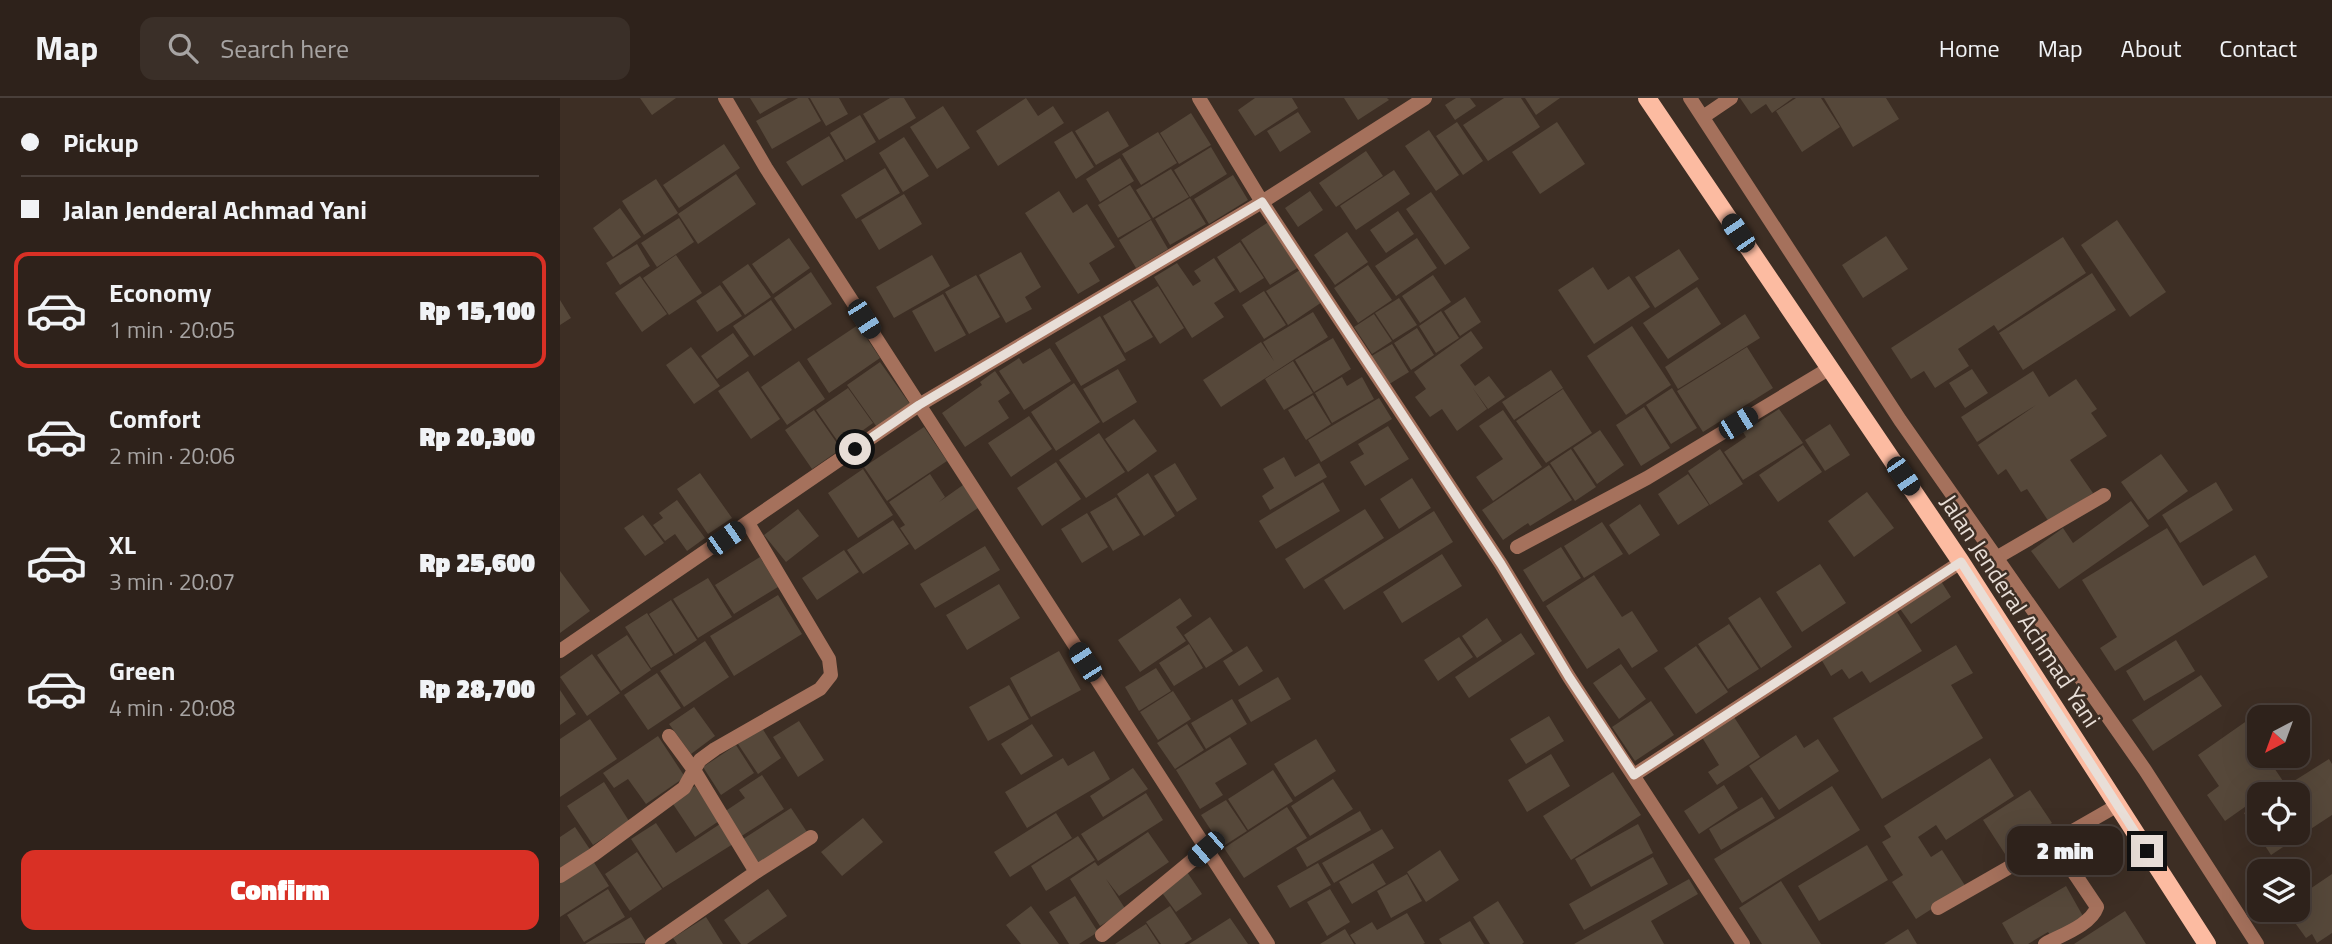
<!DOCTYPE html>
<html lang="en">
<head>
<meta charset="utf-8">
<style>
  :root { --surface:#2e221b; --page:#3a2f28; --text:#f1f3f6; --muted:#a7a4a3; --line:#493f3a; --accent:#d93025 }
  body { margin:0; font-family:"Titillium Web",sans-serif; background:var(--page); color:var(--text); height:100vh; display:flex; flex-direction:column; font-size:26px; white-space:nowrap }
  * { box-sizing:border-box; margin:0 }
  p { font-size:23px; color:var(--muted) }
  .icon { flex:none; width:38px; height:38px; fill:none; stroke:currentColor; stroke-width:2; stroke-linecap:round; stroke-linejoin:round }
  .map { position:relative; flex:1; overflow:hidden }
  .details { display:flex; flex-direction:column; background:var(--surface); width:560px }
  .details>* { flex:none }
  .guide { display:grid; align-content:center; height:154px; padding:0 21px; background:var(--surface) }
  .needle { width:46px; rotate:221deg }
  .fabs { position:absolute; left:1687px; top:607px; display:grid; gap:14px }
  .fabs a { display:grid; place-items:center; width:63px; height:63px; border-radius:14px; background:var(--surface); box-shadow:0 7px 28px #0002,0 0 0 2px var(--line); font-size:35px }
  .end { position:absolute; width:32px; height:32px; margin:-16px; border:9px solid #e8ded7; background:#111; box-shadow:0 0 0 4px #111 }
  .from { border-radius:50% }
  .bubble { position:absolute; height:49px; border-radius:14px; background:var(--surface); box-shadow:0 7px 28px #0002,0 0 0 2px var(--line); font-size:23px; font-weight:800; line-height:49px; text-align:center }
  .car { position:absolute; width:21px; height:42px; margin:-21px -10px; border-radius:9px; box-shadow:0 0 5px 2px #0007; background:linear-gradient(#222 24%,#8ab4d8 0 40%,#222 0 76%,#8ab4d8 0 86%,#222 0) }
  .guide b { display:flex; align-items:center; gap:24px; height:66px; font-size:26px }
  .guide b+b { border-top:2px solid var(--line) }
  .guide i { width:18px; height:18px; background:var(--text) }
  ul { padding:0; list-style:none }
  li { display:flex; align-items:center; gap:21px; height:116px; margin:0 14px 10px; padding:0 7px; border:4px solid transparent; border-radius:14px }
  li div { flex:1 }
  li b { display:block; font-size:26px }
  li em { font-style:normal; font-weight:800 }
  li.active { border-color:var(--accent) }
  li>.icon { width:63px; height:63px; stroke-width:1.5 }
  .primary-button { display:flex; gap:14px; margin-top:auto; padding:14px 21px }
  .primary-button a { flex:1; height:80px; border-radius:14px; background:var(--accent); color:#fff; font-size:28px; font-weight:800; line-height:80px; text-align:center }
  header { display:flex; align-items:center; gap:42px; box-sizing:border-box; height:98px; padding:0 35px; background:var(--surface); border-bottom:2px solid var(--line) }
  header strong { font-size:33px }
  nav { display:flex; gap:38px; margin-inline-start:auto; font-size:24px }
  .search { width:490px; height:63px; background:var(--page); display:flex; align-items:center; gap:18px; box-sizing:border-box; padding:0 24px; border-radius:14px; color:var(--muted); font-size:26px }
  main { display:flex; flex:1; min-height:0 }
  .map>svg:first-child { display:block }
  .building { fill:#56483a }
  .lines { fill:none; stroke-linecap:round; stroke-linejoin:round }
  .service { stroke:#a5715c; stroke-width:14 }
  .minor { stroke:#a5715c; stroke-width:14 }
  .primary { stroke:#fcbba1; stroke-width:18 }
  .route { stroke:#e8ded7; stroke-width:9 }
  .labels { text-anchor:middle; stroke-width:5; stroke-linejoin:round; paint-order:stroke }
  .street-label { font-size:24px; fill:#e8ded7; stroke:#3d2e24 }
</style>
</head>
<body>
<header>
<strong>Map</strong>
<div class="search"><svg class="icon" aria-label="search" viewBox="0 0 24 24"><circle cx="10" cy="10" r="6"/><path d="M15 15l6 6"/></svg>Search here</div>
<nav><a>Home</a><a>Map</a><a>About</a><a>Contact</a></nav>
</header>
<main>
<section class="details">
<div class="guide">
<b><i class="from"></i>Pickup</b>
<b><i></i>Jalan Jenderal Achmad Yani</b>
</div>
<ul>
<li class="active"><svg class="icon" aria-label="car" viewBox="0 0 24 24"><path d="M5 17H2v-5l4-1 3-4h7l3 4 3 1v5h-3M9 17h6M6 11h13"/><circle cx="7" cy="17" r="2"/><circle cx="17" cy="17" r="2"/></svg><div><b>Economy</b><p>1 min · 20:05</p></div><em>Rp 15,100</em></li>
<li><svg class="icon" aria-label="car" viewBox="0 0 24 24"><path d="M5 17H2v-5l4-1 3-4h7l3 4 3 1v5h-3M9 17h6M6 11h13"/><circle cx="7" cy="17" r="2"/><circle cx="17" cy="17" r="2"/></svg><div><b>Comfort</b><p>2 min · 20:06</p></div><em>Rp 20,300</em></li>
<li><svg class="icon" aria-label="car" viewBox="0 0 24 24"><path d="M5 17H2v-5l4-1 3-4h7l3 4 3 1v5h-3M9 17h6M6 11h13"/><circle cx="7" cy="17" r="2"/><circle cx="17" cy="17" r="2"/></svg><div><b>XL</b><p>3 min · 20:07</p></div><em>Rp 25,600</em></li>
<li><svg class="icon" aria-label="car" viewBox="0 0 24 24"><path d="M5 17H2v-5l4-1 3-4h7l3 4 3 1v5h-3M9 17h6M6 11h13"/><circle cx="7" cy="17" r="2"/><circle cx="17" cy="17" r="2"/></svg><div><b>Green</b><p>4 min · 20:08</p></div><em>Rp 28,700</em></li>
</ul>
<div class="primary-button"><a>Confirm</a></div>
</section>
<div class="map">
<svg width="1772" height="846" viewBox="0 0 1772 846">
  <rect width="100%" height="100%" fill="#3d2e24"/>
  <!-- building -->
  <path class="building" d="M80,0H116L92,17Z
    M190,0H228L200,16Z
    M238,0H248L261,23L212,51L196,23Z
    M250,0H279L288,16L266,28Z
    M330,0H344L356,20L319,42L303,16Z
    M466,0L478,18L493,8L504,25L438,68L416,33Z
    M695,0H732L738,10L695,38L678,12Z
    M784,0H827L829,2L798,22Z
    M896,0H910L916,8L895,22L885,7Z
    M944,0H961L980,29L928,63L903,27Z
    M965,0H1000L976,17Z
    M1180,0H1233L1212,15L1206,6L1191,16Z
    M1236,0H1261L1280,29L1242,54L1216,13Z
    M1264,0H1326L1339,21L1293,49Z
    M383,8L410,50L377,71L350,29Z
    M548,13L569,48L536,67L515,33Z
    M738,14L751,34L720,54L707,33Z
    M631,15L651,47L619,66L600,35Z
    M300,17L316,44L286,62L270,35Z
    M897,24L923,63L903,77L876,38Z
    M997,24L1025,66L980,96L952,54Z
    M869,32L899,77L876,93L845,48Z
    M512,33L534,69L516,81L494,44Z
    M598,34L617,65L581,87L562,56Z
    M269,38L284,63L242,88L226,64Z
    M344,39L369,78L343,94L319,55Z
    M164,46L180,70L119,110L103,87Z
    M651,49L667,76L630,99L614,72Z
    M806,53L823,78L776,109L759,85Z
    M560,60L574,83L540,104L526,81Z
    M325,70L340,95L296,121L281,97Z
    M611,71L629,99L593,120L576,92Z
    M834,72L850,96L796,132L780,108Z
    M176,76L196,106L138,146L118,116Z
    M673,77L688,102L649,126L634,101Z
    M96,81L118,115L84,137L62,103Z
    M570,87L591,121L558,140L538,107Z
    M499,93L513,115L527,106L555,149L529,165L540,183L518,196L465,115Z
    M750,93L763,112L738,129L725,110Z
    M871,94L910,150L885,167L846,111Z
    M344,96L362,126L319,152L301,122Z
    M630,100L646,126L610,147L595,121Z
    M60,110L81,139L53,159L33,130Z
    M838,113L854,136L826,155L810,132Z
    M119,120L134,144L97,169L81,145Z
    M591,122L608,151L576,170L559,142Z
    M1557,122L1606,194L1570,219L1521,147Z
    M710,123L739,169L710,187L681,142Z
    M787,134L808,164L775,187L754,157Z
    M1326,138L1348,171L1303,200L1282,167Z
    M1503,139L1526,175L1438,233L1434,227L1398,251L1409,268L1375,290L1364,273L1351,281L1331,250Z
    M229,140L250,170L213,196L192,166Z
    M857,140L877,170L836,198L815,168Z
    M680,144L704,180L680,195L657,159Z
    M77,146L90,168L60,187L46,165Z
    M1119,151L1139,181L1095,210L1075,179Z
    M461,154L481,189L465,199L472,211L446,225L419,177Z
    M116,157L142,195L109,217L83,180Z
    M372,157L390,188L334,220L316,189Z
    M654,160L675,192L654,205L664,219L632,240L594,179L617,165L633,188L641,183L634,173Z
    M188,166L211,199L185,217L162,184Z
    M808,167L832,202L798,225L774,190Z
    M1033,169L1048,192L1069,178L1090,209L1034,246L998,192Z
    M740,172L762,204L728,227L706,193Z
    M251,174L272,206L235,231L214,200Z
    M1532,175L1556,212L1463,272L1439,235Z
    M416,177L440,219L409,236L385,194Z
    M873,177L891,204L860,225L842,198Z
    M80,178L107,216L82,234L55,195Z
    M160,187L182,218L157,234L136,203Z
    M598,188L624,230L600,246L573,203Z
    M1137,189L1161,226L1108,261L1083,225Z
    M704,193L726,227L704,241L682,207Z
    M383,196L406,237L375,254L352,213Z
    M905,199L921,224L900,238L884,213Z
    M839,200L857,227L833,242L815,215Z
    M0,202L11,220L0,227Z
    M211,202L232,232L194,258L173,228Z
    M570,202L593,239L565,255L543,218Z
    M881,213L899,240L876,255L859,228Z
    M753,214L768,239L661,309L643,282L701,244L714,263L703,244Z
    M814,216L832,243L812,256L794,229Z
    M1185,216L1200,240L1118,291L1105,269Z
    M540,218L566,262L521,288L495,245Z
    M298,227L320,260L269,295L247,261Z
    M1072,228L1111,287L1066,317L1027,258Z
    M857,230L874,257L851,272L834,245Z
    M911,233L923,250L900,267L915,288L929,278L945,299L928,311L912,289L927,311L897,333L882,311L870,319L855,299L866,291L854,274Z
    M173,235L189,258L157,281L141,258Z
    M773,240L791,271L754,294L735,262Z
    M832,246L849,274L826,288L808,260Z
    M131,249L160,288L134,306L106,267Z
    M1187,249L1213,290L1143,334L1117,293Z
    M490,250L511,283L464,312L439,273L459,260L463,266Z
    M239,263L265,301L227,327L201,289Z
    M733,263L753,295L724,312L705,281Z
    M320,264L352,309L319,332L287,287Z
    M558,271L577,304L543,325L523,291Z
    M1412,271L1428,295L1405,310L1389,285Z
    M991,272L1003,290L954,322L942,304Z
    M188,273L220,321L191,341L158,293Z
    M435,273L450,295L438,303L449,320L405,349L382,315L422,287L420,284Z
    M1473,273L1489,299L1516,281L1537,311L1531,315L1547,338L1510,362L1533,395L1489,424L1467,391L1461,394L1446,371L1438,377L1418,347L1476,307L1417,344L1401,319Z
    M782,279L787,288L802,279L814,301L772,325L755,295Z
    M514,285L540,324L496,353L471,314Z
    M288,290L313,325L281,348L256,312Z
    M1112,290L1137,330L1111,346L1086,307Z
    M1003,291L1032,335L986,365L956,323Z
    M753,297L771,326L746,342L728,312Z
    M819,300L832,321L761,364L748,342Z
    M1084,309L1110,350L1081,368L1056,327Z
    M1219,311L1243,345L1183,382L1164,354L1186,339L1183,334Z
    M254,312L281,351L252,371L225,332Z
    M943,312L982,369L933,403L916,379L943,361L919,328Z
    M469,318L492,351L451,379L428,345Z
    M574,321L597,353L568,374L545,341Z
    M1270,326L1290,357L1265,373L1245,342Z
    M828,328L849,361L805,388L790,364L804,356L798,346Z
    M364,329L387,363L327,403L304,369Z
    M1040,332L1064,367L1037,386L1013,350Z
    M539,335L565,374L526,400L499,362Z
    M1243,347L1262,374L1218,404L1199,377Z
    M1011,351L1036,389L1015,403L990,365Z
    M1160,351L1183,386L1150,407L1128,373Z
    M1601,356L1628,393L1588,422L1561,384Z
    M724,359L735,379L759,365L767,379L710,412L702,398L714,390L703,371Z
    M496,364L521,401L482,428L457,390Z
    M615,365L637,401L617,414L594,378Z
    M989,367L1012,402L970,428L968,425L943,442L922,412Z
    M303,371L333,417L298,440L268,395Z
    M140,375L172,420L148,436L117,391Z
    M588,375L615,418L584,438L557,396Z
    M370,376L385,399L379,404L403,387L418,410L355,452L340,430L345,427L329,404Z
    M1128,376L1149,407L1118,427L1098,396Z
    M852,380L871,410L839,431L820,401Z
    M763,384L780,413L716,451L699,423Z
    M1656,384L1673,412L1620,445L1602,417Z
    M1307,394L1334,430L1294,459L1268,423Z
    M556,399L580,437L553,453L530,414Z
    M117,402L145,440L127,453L115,436L105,443L93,427L103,420L99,415Z
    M1571,403L1589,428L1499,491L1471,453L1503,430L1513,445Z
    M1080,406L1100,437L1069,457L1049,427Z
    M238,411L259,438L226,464L204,437Z
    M805,411L824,440L744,491L725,461Z
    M874,413L893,444L784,512L764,482Z
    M527,415L548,449L522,465L501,431Z
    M83,417L104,445L85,458L64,430Z
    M333,422L349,446L303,476L287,452Z
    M1042,424L1063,456L1024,480L1004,448Z
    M1607,430L1643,488L1695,457L1708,479L1555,573L1540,550L1557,539L1522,482Z
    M425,448L440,472L375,510L360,486Z
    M1001,449L1021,480L983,504L963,472Z
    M284,452L299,474L257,502L242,480Z
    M882,456L902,488L842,525L823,494Z
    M200,459L218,489L174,516L155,487Z
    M1260,466L1286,505L1242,534L1216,494Z
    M0,473L30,513L0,535Z
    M1034,477L1062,519L1072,513L1098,553L1072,570L1059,550L1027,571L986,508Z
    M148,480L172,519L138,540L113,501Z
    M1379,480L1391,499L1351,526L1338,508Z
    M439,486L460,520L407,552L386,517Z
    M218,497L242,536L174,578L150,538Z
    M1200,499L1232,549L1201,570L1168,520Z
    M620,500L632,518L616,529L626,543L580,574L558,542Z
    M111,502L137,542L115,556L89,516Z
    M1337,514L1362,553L1310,585L1302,573L1289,581L1282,571L1271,578L1261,561Z
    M87,515L113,557L91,570L65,529Z
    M650,519L673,553L646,570L624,537Z
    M927,520L942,543L917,560L902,538Z
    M1169,526L1199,571L1168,591L1138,546Z
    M961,535L975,556L909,600L895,579Z
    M67,537L91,572L61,593L37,557Z
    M899,539L913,559L878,583L864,562Z
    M1616,542L1635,573L1584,603L1566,573Z
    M145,543L169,579L124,609L100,573Z
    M629,546L643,570L614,588L599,565Z
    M1396,547L1413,575L1391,587L1423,640L1322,701L1273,620Z
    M687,548L703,573L679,588L663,563Z
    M1136,548L1168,594L1136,616L1104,570Z
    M499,553L521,592L471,619L450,580Z
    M32,556L60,595L27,618L0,579Z
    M1061,566L1086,601L1059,621L1033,585Z
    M596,570L611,593L579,613L565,589Z
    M97,575L121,610L88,632L64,597Z
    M1641,577L1662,608L1593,653L1572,622Z
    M718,579L731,601L691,624L678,602Z
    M449,587L469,621L428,643L409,609Z
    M0,592L16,616L0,627Z
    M613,593L631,621L598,642L580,614Z
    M672,601L687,626L646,651L631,625Z
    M1091,603L1114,637L1075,663L1052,629Z
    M134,609L155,638L131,656L109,626Z
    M1698,615L1702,620H1699V658H1706L1723,683L1703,696H1699V699L1665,723L1647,697L1659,688L1638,657Z
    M1172,616L1200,659L1157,687L1148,674L1159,667L1140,636Z
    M989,618L1004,643L966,666L950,641Z
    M30,621L57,661L0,699V641Z
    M239,623L264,662L238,679L213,639Z
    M472,626L493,658L461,677L441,646Z
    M627,626L644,652L615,671L597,645Z
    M202,630L221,660L198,676L178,646Z
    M1236,637L1244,650L1258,641L1279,673L1219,712L1189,668Z
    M98,638L125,679L86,706L68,681L54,690L43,675Z
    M670,639L687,666L655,685L663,697L640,711L616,672Z
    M756,641L776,673L735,699L714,666Z
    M176,647L194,675L161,697L143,669Z
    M534,653L550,681L467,730L445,694L503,660L508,668Z
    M991,656L1010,688L967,714L948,682Z
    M1430,660L1454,698L1386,742L1376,727L1358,739L1371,759L1382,752L1406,789L1356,821L1332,784L1343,777L1322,744L1331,739L1324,728Z
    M1769,661L1772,666V717L1711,757L1684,715L1699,705V735H1738V696H1713Z
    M573,670L588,691L543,719L530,698Z
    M713,672L733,703L688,732L668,701Z
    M1053,674L1081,717L1011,762L983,718Z
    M202,677L224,711L180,739L164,714L185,700L179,692Z
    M773,681L793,711L750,738L731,708Z
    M44,684L69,723L33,747L7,708Z
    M1164,687L1178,710L1139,736L1124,713Z
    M135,688L159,723L135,739L111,703Z
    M1272,688L1300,732L1182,805L1154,761Z
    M1470,692L1492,725L1445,756L1423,722Z
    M586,695L603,722L538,763L521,736Z
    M1202,699L1215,720L1161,752L1149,731Z
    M666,702L687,733L662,749L641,717Z
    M727,709L747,740L684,780L664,750Z
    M231,710L249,737L197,770L180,743Z
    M800,713L811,732L747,769L736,750Z
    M496,715L512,740L450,779L434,754Z
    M303,720L323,744L282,778L261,754Z
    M96,725L116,755L160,726L173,746L103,790L71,741Z
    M1078,726L1093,755L1031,789L1015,761Z
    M15,729L33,756L0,776V739Z
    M822,731L834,750L774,785L762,765Z
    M588,734L609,764L559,798L546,781L566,812L540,828L510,781L535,764L538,768Z
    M518,738L535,762L486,793L471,768Z
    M1307,747L1328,782L1259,823L1238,788Z
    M880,752L899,782L866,804L847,774Z
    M77,754L102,791L70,813L45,776Z
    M1093,759L1108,786L1024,832L1009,806Z
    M33,763L49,788L0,819V784Z
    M758,765L771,787L730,810L717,788Z
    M813,765L826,786L792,806L779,784Z
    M627,774L642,796L616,814L600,792Z
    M847,776L862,803L831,820L817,793Z
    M1772,776V835L1757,845L1752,836L1746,840L1733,822L1745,813L1738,799Z
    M1129,781L1138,796L1091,823L1104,846H1014Z
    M1221,783L1261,846H1202L1179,810Z
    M1506,788L1524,820L1491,839L1488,834L1468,846H1454L1442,825Z
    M48,791L65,819L24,844L7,817Z
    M208,791L227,818L187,846H181L164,822Z
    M770,791L790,824L767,838L747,804Z
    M515,798L538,834L519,846H509L489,814Z
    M938,803L964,844L962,846H930L913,819Z
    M471,808L499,846H461L446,827Z
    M610,808L632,841L624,846H601L586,824Z
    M1565,813L1586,846H1514Z
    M847,815L865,845L863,846H796L790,837L812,824L817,832Z
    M71,819L87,845L25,846Z
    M146,819L163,846H117L113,840Z
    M670,820L688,846H629Z
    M910,823L924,846H882L879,841Z
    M586,826L599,846H555Z
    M785,831L794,846H760Z
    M1348,831L1357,846H1324Z"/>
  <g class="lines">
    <!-- service -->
    <path class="service" d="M1436,460L1544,397
      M1378,810L1558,707
      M1485,846C1501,837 1531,827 1537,809L1494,745"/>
    <!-- minor -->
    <path class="minor" d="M165,0L206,70L708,846
      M639,0L702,104L941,466L1009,579L1183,846
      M1130,0L1340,322L1585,672L1697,846
      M1143,19L1171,0
      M188,425L269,561L271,577L260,591L155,651L140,662L134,672L196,774L251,739
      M957,449L1087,380L1270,270
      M0,553L359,307L702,104L865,0
      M1074,677L1401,464
      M0,778L33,757L124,690L134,672L109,638
      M542,837L646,751
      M92,846L196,774"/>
    <!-- primary -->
    <path class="primary" d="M1087,0L1401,464L1647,846"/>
  </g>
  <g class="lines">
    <!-- route -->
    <path class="route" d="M295,351L359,307L702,104L941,466L1009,579L1074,677L1401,464L1587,753"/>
  </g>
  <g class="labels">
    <!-- street labels -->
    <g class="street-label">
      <text transform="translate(1460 513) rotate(57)" y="8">Jalan Jenderal Achmad Yani</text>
    </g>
  </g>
</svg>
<div class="fabs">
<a><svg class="needle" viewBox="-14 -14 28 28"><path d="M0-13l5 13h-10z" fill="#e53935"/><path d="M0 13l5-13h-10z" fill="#a7a4a3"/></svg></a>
<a><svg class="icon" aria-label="locate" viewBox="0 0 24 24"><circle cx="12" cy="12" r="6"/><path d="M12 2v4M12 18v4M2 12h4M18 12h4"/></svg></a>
<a><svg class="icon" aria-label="layers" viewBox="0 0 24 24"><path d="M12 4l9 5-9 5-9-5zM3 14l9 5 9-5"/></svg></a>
</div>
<i class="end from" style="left:295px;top:351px"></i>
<i class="end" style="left:1587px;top:753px"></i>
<div class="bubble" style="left:1447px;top:728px;width:116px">2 min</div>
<i class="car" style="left:1178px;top:135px;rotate:326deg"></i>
<i class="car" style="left:304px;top:221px;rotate:147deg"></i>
<i class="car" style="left:1178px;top:325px;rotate:59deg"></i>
<i class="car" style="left:1343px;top:378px;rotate:146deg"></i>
<i class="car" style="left:166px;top:440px;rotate:55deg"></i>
<i class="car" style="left:525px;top:564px;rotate:327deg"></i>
<i class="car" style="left:646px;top:751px;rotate:229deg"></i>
</div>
</main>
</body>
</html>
